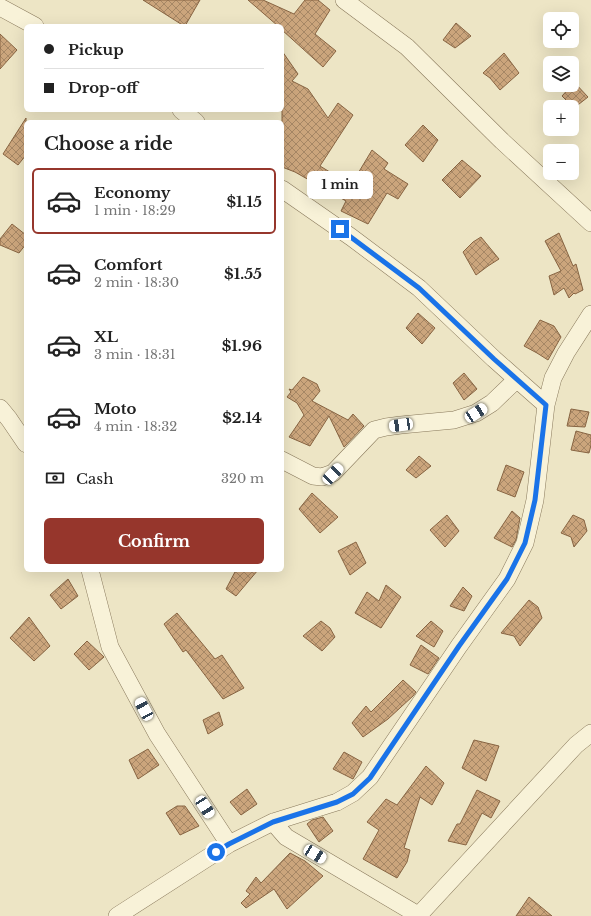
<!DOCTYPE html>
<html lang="en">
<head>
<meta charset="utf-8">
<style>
  :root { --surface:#fff; --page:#f6f6f6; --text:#222; --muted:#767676; --line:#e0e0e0; --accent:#96362c }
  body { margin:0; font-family:"Libre Baskerville",serif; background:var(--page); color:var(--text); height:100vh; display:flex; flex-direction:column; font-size:15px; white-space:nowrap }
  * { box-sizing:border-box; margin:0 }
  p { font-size:13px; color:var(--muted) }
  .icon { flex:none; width:22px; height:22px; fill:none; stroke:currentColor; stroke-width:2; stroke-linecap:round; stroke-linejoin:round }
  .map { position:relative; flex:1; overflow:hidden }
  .panel { position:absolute; left:24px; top:120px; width:260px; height:452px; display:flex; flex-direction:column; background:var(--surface); border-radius:6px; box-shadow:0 4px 16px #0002 }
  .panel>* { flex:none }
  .top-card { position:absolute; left:24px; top:24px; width:260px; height:88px; border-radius:6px; box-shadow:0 4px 16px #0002; display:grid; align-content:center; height:88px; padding:0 20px; background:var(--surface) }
  .fabs { position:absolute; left:543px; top:12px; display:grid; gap:8px }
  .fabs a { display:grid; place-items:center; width:36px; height:36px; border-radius:6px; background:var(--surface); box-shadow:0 4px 16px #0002; font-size:20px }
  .end { position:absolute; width:18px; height:18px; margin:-9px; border:5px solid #1a73e8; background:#fff; box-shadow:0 0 0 2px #fff }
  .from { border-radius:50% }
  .bubble { position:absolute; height:28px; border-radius:6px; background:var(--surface); box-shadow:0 4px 16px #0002; font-size:13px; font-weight:800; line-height:28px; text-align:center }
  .car { position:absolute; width:12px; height:24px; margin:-12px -6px; border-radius:5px; box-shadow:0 0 3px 1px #0007; background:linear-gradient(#fff 24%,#345 0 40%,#fff 0 76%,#345 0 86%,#fff 0) }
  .top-card b { display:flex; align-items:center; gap:14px; height:38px; font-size:15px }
  .top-card b+b { border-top:1px solid var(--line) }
  .top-card i { width:10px; height:10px; background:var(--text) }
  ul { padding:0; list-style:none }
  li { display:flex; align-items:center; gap:12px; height:66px; margin:0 8px 6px; padding:0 12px; border:2px solid transparent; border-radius:6px }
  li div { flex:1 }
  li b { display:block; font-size:15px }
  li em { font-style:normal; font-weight:800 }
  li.selected { border-color:var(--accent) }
  li>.icon { width:36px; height:36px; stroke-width:1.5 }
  h2 { padding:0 20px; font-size:18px; line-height:48px }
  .pay { display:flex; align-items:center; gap:10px; height:44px; padding:0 20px; font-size:15px }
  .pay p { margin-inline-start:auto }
  .action { display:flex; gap:8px; margin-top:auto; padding:8px 20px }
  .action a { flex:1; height:46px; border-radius:6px; background:var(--accent); color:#fff; font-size:16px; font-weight:800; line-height:46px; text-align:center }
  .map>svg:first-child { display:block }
  .building { fill:url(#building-cross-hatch); stroke:#876442 }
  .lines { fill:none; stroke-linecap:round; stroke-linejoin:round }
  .street-casing { stroke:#88785b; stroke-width:18 }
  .street { stroke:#f8f2d8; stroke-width:17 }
  .route { stroke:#1a73e8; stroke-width:5 }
</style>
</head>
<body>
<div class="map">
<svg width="591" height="916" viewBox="0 0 591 916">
  <defs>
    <pattern id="building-cross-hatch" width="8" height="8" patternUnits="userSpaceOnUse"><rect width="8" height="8" fill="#cba57c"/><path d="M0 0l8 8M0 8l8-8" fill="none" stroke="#a68765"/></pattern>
  </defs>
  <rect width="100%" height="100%" fill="#ede5c5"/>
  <!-- building -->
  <path class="building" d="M143,0H200L185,26H184Z
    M248,0H263L294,14L305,0H318L330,10L315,34L336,51L323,67L282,30V26H278Z
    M456,23L471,36L455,48L443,40Z
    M0,34L17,50L0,69Z
    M282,51L298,74L292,81L308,89L328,118L338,103L353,115L320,166L351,185L372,150L388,163L384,169L408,184L398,199L387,193L368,224L341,211L346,201L295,172L282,167Z
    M504,53L519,73L500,90L490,78L483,73Z
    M574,82L588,97L574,108L562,96L572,85Z
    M26,118V155L18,165L3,154Z
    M423,125L438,140L423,162L405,145Z
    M462,160L481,176L460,198L442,180Z
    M12,224L26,235V244L19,253L0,245V239Z
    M559,233L573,266L576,264L583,290L575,294L574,293L569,298L564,288L554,295L549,276L561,271L545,241Z
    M481,237L499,259L488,266L476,275L463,252L473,242Z
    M418,313L435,328L422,344L406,328Z
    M540,320L554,326L561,337L548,360L537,353L524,346Z
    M464,373L477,389L464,400L453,383Z
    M303,377L317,384L320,391L312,401L348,420L353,414L364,426L344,447L329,416L310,446L289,437L304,415L297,403L287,397L291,392L289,389L292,390Z
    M571,409L589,412L585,427L567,426Z
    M576,431L591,435V445L589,453L571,450Z
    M419,456L431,466L416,478L406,470Z
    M506,465L524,472L515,497L497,490Z
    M312,493L338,517L320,533L299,509Z
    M512,511L520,518L516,540L512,547L494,538Z
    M447,515L459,531L445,547L430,530Z
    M573,515L584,520L587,531L574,547L571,537L561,533Z
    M356,542L366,563L350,575L338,551Z
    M236,570H258L236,596L226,589Z
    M68,579L78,596L61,609L50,595Z
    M386,585L401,597L381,628L355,613L367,592L379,601Z
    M463,587L472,596L464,611L450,606Z
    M529,600L538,607L542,618L520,646L514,636L501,633Z
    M177,613L215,659L222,655L244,688L223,699L186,650L183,652L164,624Z
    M29,617L50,646L34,661L10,638Z
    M321,621L330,628L335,637L322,651L303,636Z
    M431,621L443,631L434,647L416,636Z
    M87,641L104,657L89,670L74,654Z
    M421,645L439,658L428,674L410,665Z
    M403,680L416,692L413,696L388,719L363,737L352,723L366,706L371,712Z
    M219,712L223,725L208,734L203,720Z
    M474,740L499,746L486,781L462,768Z
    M148,749L159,765L138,779L129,760Z
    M344,752L362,762L353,779L333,769Z
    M426,766L444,783L432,805L420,797L404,848L410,850L407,862L397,878L363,859L379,830L367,822L386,799L397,805Z
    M247,789L257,804L241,815L230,802Z
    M477,790L500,801L491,818L482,813L466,845L448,841L457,824H460Z
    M177,806H185L199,826L180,835L166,813Z
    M323,817L333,831L319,842L307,824L312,820Z
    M290,853L305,861L323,876L287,909L274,889L246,908L241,903L250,894L246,891L256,877L261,883Z
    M529,897L552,916H516Z"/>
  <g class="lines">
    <!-- street casing -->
    <g class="street-casing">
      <path id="street" d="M344,0L407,47L502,141L591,223
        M0,7L35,26
        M181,110L196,122
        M282,189L351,237L419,288L494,359L546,405
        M0,408L9,419L26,444
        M282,460L313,476L322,477L333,473L374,430L386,427L401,425L454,420L476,413L492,403L517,379
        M90,570L110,647L157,734L229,844
        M273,822L337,802L353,793L370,777L459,646L507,579L525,543L535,500L546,405L553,378L566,353L591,314
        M117,916L229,844L273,822L286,837L418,915
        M418,916L576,745L591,733"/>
    </g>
    <!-- street -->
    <use href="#street" class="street"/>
  </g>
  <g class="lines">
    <!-- route -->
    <path class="route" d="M216,852L229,844L273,822L337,802L353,794L370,778L459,646L507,579L525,543L535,500L546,405L494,359L419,288L340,229"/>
  </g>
</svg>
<div class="fabs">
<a><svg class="icon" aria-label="locate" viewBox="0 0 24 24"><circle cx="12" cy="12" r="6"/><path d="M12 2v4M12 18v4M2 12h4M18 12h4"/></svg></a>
<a><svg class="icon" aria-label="layers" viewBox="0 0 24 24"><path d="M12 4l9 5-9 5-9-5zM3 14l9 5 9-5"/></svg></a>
<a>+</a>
<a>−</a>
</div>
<i class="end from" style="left:216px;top:852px"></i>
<i class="end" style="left:340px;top:229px"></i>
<div class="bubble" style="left:307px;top:171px;width:66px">1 min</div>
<i class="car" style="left:476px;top:413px;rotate:57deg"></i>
<i class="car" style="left:401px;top:425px;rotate:262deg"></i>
<i class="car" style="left:333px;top:474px;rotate:44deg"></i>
<i class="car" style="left:144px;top:709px;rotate:332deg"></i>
<i class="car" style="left:205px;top:807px;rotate:147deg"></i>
<i class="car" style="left:315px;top:854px;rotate:121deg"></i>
<div class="top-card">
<b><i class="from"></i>Pickup</b>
<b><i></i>Drop-off</b>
</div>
<section class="panel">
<h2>Choose a ride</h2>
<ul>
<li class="selected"><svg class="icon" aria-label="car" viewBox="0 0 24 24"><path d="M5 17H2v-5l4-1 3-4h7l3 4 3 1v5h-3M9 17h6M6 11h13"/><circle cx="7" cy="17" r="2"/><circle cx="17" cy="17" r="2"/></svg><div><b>Economy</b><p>1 min · 18:29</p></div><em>$1.15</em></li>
<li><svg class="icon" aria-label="car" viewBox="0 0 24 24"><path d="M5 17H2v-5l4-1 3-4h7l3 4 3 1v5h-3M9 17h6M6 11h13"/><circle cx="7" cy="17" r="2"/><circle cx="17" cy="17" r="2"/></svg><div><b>Comfort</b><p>2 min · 18:30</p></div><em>$1.55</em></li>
<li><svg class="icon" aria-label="car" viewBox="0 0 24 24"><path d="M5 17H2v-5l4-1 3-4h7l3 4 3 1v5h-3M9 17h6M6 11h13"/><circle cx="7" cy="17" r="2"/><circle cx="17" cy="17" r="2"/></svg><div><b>XL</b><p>3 min · 18:31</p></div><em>$1.96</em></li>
<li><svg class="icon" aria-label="car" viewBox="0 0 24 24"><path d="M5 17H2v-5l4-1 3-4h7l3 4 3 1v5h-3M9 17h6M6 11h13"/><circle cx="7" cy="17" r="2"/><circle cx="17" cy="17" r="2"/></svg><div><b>Moto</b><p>4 min · 18:32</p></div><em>$2.14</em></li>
</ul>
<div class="pay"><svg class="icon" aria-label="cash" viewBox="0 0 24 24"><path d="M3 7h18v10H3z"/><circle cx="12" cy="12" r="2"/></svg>Cash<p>320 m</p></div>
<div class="action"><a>Confirm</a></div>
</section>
</div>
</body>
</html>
